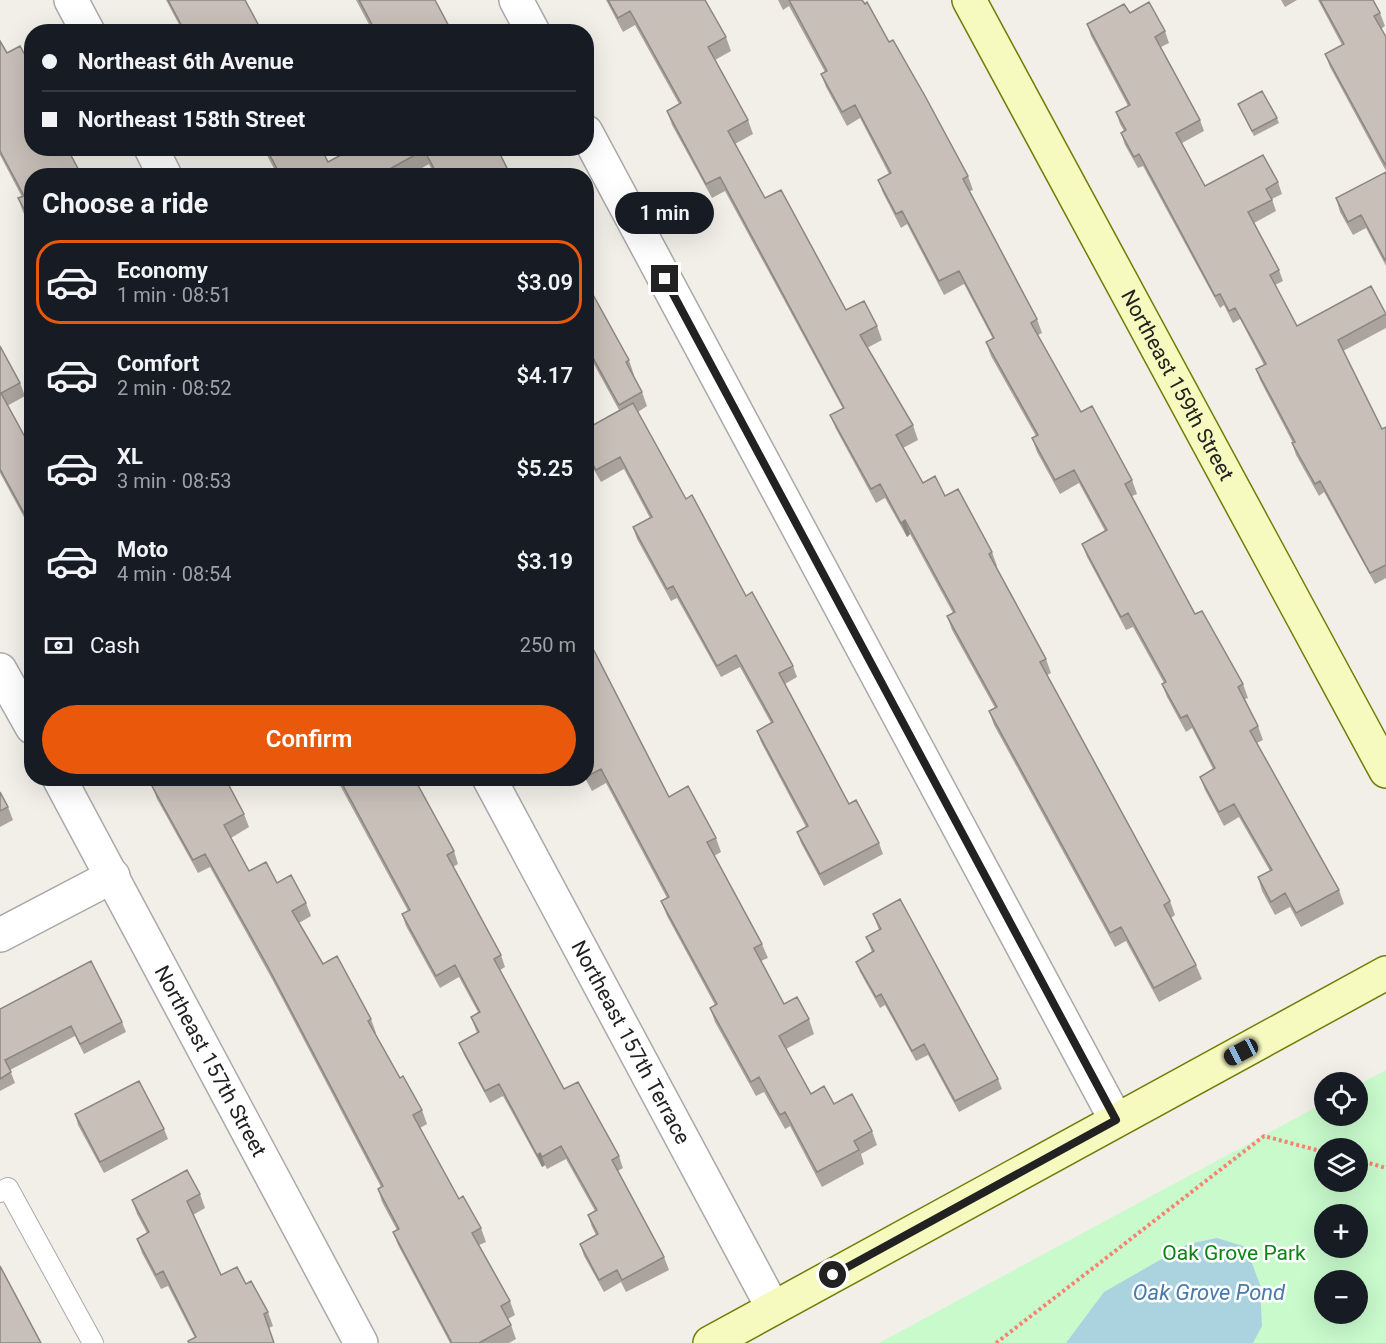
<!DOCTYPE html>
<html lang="en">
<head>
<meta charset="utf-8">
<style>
  :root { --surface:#171b24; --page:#242831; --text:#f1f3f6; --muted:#9ea1a6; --line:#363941; --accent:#ea580c }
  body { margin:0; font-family:Roboto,sans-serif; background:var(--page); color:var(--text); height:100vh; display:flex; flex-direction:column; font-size:22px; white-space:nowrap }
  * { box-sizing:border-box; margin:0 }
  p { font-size:20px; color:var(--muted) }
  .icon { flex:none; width:33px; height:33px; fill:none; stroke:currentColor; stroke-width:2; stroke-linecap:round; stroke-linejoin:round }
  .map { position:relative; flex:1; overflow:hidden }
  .side { position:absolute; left:24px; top:168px; width:570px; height:618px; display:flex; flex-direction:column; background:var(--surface); border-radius:24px; box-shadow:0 6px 24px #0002 }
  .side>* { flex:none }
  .top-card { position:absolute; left:24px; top:24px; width:570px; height:132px; border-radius:24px; box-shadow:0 6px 24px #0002; display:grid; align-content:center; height:132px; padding:0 18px; background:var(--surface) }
  .fabs { position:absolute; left:1314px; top:1072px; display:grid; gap:12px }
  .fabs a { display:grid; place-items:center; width:54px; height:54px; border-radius:50%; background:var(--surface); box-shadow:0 6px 24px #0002; font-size:30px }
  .end { position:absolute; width:27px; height:27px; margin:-14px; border:8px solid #222; background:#fff; box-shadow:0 0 0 3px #fff }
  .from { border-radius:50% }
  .bubble { position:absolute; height:42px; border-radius:21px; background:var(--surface); box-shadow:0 6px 24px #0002; font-size:20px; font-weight:600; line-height:42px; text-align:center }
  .car { position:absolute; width:18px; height:36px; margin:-18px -9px; border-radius:8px; box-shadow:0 0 4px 2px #0007; background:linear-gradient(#222 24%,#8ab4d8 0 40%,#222 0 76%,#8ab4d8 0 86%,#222 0) }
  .top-card b { display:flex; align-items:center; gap:21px; height:57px; font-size:22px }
  .top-card b+b { border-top:2px solid var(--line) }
  .top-card i { width:15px; height:15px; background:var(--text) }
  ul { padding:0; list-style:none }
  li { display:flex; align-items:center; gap:18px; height:84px; margin:0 12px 9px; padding:0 6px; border:3px solid transparent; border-radius:24px }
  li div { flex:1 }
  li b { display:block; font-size:22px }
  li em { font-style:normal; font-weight:600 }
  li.active { border-color:var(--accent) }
  li>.icon { width:54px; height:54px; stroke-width:1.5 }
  h2 { padding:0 18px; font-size:27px; line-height:72px }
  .pay { display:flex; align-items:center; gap:15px; height:66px; padding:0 18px; font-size:22px }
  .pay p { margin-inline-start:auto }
  .button { display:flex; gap:12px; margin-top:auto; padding:12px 18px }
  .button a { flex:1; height:69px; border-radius:36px; background:var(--accent); color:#fff; font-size:24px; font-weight:600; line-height:69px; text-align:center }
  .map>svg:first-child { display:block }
  .park { fill:#c8facc; fill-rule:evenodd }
  .water { fill:#aad3df }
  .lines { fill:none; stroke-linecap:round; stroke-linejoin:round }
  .lane-casing { stroke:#a9a9a9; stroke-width:22 }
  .street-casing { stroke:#a9a9a9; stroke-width:36 }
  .secondary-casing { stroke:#707d05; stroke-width:36 }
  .path { stroke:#fa8072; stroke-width:4; stroke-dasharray:3 3; stroke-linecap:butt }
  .lane { stroke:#fff; stroke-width:20 }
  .street { stroke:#fff; stroke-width:33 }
  .secondary { stroke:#f7fabf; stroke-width:33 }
  .wall { fill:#aba49e }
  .shaded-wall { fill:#8b8681 }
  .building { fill:#c7bfb8; stroke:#8b8681; stroke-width:1.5 }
  .route { stroke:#222; stroke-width:8 }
  .labels { text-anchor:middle; stroke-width:5; stroke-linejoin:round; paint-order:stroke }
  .street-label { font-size:21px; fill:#222; stroke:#fff }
  .park-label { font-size:21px; fill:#0c8416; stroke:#fff }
  .water-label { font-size:22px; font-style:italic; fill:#4a7aab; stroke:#fff }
</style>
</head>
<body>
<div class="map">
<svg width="1386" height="1343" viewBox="0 0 1386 1343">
  <rect width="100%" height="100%" fill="#f2efe9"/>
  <!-- park -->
  <path class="park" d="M1386,1070V1343H879L1324,1103V1116H1358V1085ZM1324,1149H1358V1182H1324ZM1324,1215H1358V1248H1324ZM1324,1281H1358V1314H1324Z"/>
  <!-- water -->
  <path class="water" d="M1217,1238L1246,1247L1260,1285L1262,1326L1253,1343H1066L1104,1292L1188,1244Z"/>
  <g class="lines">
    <!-- lane casing -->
    <g class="lane-casing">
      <path id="lane" d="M0,1192L8,1188L93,1343"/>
    </g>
    <!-- street casing -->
    <g class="street-casing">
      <g id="street">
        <path d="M71,0L88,32"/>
        <path d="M516,0L533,32"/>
        <path d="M586,132L1116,1120"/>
        <path d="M151,148L165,176"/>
        <path d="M0,670L32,727"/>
        <path id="s1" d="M59,778L361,1343"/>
        <path id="s2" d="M489,778L773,1308"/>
        <path d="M0,935L113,876"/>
      </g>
    </g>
    <!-- secondary casing -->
    <g class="secondary-casing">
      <g id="secondary">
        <path id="s3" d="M969,0L1386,771"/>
        <path d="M710,1343L1386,973"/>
      </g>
    </g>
    <!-- path -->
    <path class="path" d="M1358,1160L1386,1168
      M996,1343L1264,1136L1324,1152"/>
    <!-- lane -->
    <use href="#lane" class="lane"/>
    <!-- street -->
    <use href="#street" class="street"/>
    <!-- secondary -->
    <use href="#secondary" class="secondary"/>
  </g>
  <!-- wall -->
  <path class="wall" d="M166,0H245L261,32H183Z
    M356,0H435L452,32H373Z
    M606,0H705L726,37L731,51L715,60L748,120L753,134L735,144L765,198L846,310L877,326L882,340L867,348L913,425L918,440L903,448L923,483L945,496L992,552L997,566L996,567L1046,659L1051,673L1047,675L1170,901L1175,915L1171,918L1196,965L1202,979L1159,1002L1126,941L1115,947L994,725L989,711L995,708L952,630L947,616L953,613L910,534L907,537L885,498L876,503L836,429L830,415L843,409L725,191L712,198L672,125L667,111L679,104L635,25L623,32Z
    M778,0H862L889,42L968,176L973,190L970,191L1037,319L1042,333L1038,335L1081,412L1132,480L1137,494L1132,496L1195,614L1243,684L1248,698L1245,699L1258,726L1263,740L1257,743L1339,890L1344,904L1301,927L1290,907L1275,915L1262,891L1258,877L1270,871L1239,817L1224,826L1205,790L1200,777L1213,769L1192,728L1186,732L1167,697L1162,684L1164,683L1133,627L1126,630L1087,557L1082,544L1105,531L1079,483L1060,494L1037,452L1032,438L1036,436L991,356L986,342L993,339L964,284L944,295L907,224L901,228L883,193L878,180L889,174L860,118L847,126L826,87L821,74L825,72L789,6L783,10Z
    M1281,0H1297L1285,7Z
    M1318,0H1373L1380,13L1385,26L1381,29L1386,37V171L1330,67L1325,54L1342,45Z
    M1130,13L1165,31L1169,43L1161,47L1200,120L1204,131L1182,143L1205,186L1278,182L1282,194L1272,199L1276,211L1254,223L1279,270L1283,281L1275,285L1297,326L1386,314V328L1343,351L1382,429L1386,427V578L1375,584L1324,492L1319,496L1296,455L1292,443H1293L1260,380L1256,369L1264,365L1240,319L1233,323L1224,305L1220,308L1143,166L1138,168L1125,145L1121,133L1124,131L1120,124L1116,112L1128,106L1091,36L1087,24Z
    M0,41L32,148H73L32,176V227L23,212L18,198L22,197L0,155Z
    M1238,104L1277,118L1279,123L1254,136Z
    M263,148H321L328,162L354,148H497L511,176H435L429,164L408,176H278Z
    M1386,172V266L1366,228L1353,235L1340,212L1336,198Z
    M586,282L629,360L634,375H633L642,392L647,406L638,412L686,499L746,596L793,666L797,677L785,684L849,804L879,843L883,854L824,886L801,843L797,832L806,827L761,742L757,731L771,723L740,667L721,677L677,598L671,601L637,539L633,527L650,518L624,469L601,482L586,456V429L619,410L589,355L586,357Z
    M0,346L20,383L25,396L7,406L32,450V532L0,473Z
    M586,621L594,640L590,642L669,797L716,838L721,852L714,856L762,944L768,958L761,961L784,1004L809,1019L814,1034L786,1049L811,1094L834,1104L872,1131L877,1145L861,1154L864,1164L822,1187L790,1126L785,1129L764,1092L756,1096L715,1022L710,1008L715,1005L667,916L661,901L667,898L606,783L592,791L585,778H586Z
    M154,778H225L244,814L249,827L231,838L249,871L277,883L306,903L311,916L299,923L323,964L371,1019L376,1033H375L400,1078L422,1110L427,1124L420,1128L459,1199L481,1228L486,1242L479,1245L510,1301L515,1315L508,1319L511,1325L516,1339L509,1343H450L398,1245L393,1232L397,1230L382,1202L378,1189L381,1187L272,979L210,867L198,873L157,799L152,786L156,783Z
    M316,778H332L320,785Z
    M336,778H414L454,851L458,864L453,867L501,955L505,967L500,970L564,1089L619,1156L623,1168L618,1171L664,1257L669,1270L626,1292L621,1282L604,1292L584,1256L580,1244L596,1235L592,1227L588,1215L595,1211L566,1159L547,1169L545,1165L542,1167L503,1096L490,1103L464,1055L459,1043L477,1033L471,1017L478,1012L459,977L440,988L406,926L402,914L408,911Z
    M0,792L8,807L13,820L0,827Z
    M873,914L998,1079L1002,1089L959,1112L928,1055L916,1061L885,1005L880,1008L860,972L856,962L872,952L866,937L879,930Z
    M0,1009L122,1022L126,1032L84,1054L75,1036L10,1070L15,1083L0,1091Z
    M75,1114L164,1129L168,1139L104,1173L78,1125Z
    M200,1194L205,1208L193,1215L221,1275L246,1284L268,1312L273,1326L269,1328L195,1338L168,1286L161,1289L142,1253L137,1239L147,1233L137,1214L132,1200Z"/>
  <!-- shaded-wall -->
  <path class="shaded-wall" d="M905,520L910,534L907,537L901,523Z
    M540,1153L545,1165L542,1167L537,1155Z"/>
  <!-- building -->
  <path class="building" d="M168,0H245L259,26L255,28L257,32H185Z
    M359,0H435L452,32H376Z
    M608,0H705L726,37L708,47L748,120L728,131L765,198L781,190L846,310L864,301L877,326L860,335L913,425L896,435L923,483L935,476L945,496L958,489L992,552L989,554L1046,659L1040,662L1170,901L1164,905L1196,965L1154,988L1121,927L1110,933L989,711L997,707L947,616L955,612L905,520L901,523L880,484L871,489L830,415L844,408L720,177L706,184L667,111L681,103L630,11L618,18Z
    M789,0H862L865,4L867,2L889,42L893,40L925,96L968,176L963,179L1037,319L1031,323L1081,412L1092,406L1132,480L1125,484L1195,614L1202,611L1243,684L1238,687L1258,726L1250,731L1339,890L1296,913L1285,893L1271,902L1258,877L1272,870L1234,804L1219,812L1200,777L1215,768L1187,715L1181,718L1162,684L1166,682L1128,613L1121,617L1082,544L1107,530L1074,470L1055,480L1032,438L1038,435L986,342L994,338L959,271L939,281L902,211L896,214L878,180L891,173L855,105L842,112L821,74L827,71Z
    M1320,0H1373L1380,13L1374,16L1386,37V166L1325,54L1344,44Z
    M1149,2L1165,31L1155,37L1200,120L1176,133L1205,186L1263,155L1278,182L1266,189L1272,200L1248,212L1279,270L1270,275L1297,326L1371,286L1386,314L1338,340L1382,429L1386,427V565L1370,573L1320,481L1315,484L1292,443L1295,442L1256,369L1266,364L1235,308L1229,311L1220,294L1215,296L1139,154L1134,157L1121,133L1126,130L1116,112L1130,105L1087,24L1124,4L1130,13Z
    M0,41L7,53L20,46L32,68V148H67L82,176H32V223L18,198L24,196L0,151Z
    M1262,91L1277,118L1252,131L1238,104Z
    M266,148H321L328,162L354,148H497L511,176H453L450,170L438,176L424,150L377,176H281Z
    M1386,172V260H1385L1361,215L1348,222L1336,198Z
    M586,282L629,360L626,362L642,392L619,405L586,345Z
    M0,346L20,383L1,393L32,450V528L0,469Z
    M633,403L686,499L692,495L746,596L752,592L793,666L779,673L849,804L856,800L879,843L820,874L797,832L808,826L757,731L773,722L736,655L717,666L673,586L667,589L633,527L652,517L620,457L596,470L586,452V429Z
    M586,635L669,797L688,786L716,838L707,842L762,944L754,948L784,1004L797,997L809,1019L779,1036L811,1094L824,1086L834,1104L852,1094L872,1131L854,1141L859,1150L817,1172L785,1112L780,1115L759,1077L751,1082L710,1008L717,1004L661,901L669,897L601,769L586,777Z
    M156,778H225L244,814L224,825L249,871L266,862L277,883L291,875L306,903L292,911L323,964L337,956L371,1019L368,1021L400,1078L403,1076L422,1110L413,1115L459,1199L463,1196L481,1228L472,1233L510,1301L501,1306L511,1325L479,1343H452L393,1232L399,1229L378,1189L383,1186L267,965L205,854L193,860L152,786L158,782Z
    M339,778H414L454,851L447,855L501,955L494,959L564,1089L578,1082L619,1156L612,1160L664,1257L622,1280L617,1270L599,1280L580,1244L598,1234L588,1215L597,1210L561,1146L542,1157L540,1153L537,1155L499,1084L485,1091L459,1043L479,1032L471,1017L480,1012L455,965L436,976L402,914L410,910Z
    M0,792L8,807L0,811Z
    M900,899L998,1079L955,1101L924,1044L912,1051L881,994L876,997L856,962L874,951L866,937L881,929L873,914Z
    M91,961L122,1022L80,1044L71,1026L5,1060L11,1072L0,1079V1009Z
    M139,1081L164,1129L100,1162L75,1114Z
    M187,1170L200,1194L187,1201L221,1275L237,1267L246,1284L251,1281L268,1312L264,1314L274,1343H189L188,1341L196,1337L163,1271L156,1275L137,1239L149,1232L132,1200Z
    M0,1266L41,1343H0Z"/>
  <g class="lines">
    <!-- route -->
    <path class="route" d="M665,279L1116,1120L833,1275"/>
  </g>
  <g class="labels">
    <!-- street labels -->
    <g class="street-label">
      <text dy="7" stroke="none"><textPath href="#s3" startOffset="438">Northeast 159th Street</textPath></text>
      <text dy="7" stroke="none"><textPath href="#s2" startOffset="300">Northeast 157th Terrace</textPath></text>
      <text dy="7" stroke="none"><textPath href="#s1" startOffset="321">Northeast 157th Street</textPath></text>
    </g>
    <!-- park labels -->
    <g class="park-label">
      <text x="1234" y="1260">Oak Grove Park</text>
    </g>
    <!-- water labels -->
    <g class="water-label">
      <text x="1209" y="1300">Oak Grove Pond</text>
    </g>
  </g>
</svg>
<div class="fabs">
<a><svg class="icon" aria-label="locate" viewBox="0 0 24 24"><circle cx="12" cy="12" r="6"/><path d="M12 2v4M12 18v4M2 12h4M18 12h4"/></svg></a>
<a><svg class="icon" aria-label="layers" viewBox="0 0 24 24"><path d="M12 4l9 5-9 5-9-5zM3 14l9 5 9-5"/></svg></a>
<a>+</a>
<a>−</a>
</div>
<i class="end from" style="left:833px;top:1275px"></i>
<i class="end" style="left:665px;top:279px"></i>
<div class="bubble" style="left:615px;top:192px;width:99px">1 min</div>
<i class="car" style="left:1241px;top:1052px;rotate:242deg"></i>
<div class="top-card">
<b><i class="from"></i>Northeast 6th Avenue</b>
<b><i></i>Northeast 158th Street</b>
</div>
<section class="side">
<h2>Choose a ride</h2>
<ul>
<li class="active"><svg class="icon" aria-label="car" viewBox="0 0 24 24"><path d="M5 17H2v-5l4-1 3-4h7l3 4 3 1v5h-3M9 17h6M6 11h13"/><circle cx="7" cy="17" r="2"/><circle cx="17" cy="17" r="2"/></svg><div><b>Economy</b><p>1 min · 08:51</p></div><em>$3.09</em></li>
<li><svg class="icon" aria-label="car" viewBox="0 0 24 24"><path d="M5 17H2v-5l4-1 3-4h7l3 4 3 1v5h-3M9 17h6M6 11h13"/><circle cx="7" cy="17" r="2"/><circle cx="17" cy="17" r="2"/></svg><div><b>Comfort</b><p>2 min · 08:52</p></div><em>$4.17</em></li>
<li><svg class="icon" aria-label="car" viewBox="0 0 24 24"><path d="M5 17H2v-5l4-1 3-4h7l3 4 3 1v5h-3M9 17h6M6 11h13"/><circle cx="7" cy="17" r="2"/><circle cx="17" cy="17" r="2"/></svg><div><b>XL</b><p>3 min · 08:53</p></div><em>$5.25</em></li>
<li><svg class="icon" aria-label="car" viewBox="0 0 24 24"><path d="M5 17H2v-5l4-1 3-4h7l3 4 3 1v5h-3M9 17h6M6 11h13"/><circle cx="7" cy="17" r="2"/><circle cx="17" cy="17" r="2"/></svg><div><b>Moto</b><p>4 min · 08:54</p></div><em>$3.19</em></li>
</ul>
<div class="pay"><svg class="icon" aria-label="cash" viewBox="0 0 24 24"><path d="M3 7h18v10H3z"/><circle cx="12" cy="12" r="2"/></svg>Cash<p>250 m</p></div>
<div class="button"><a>Confirm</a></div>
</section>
</div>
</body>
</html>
